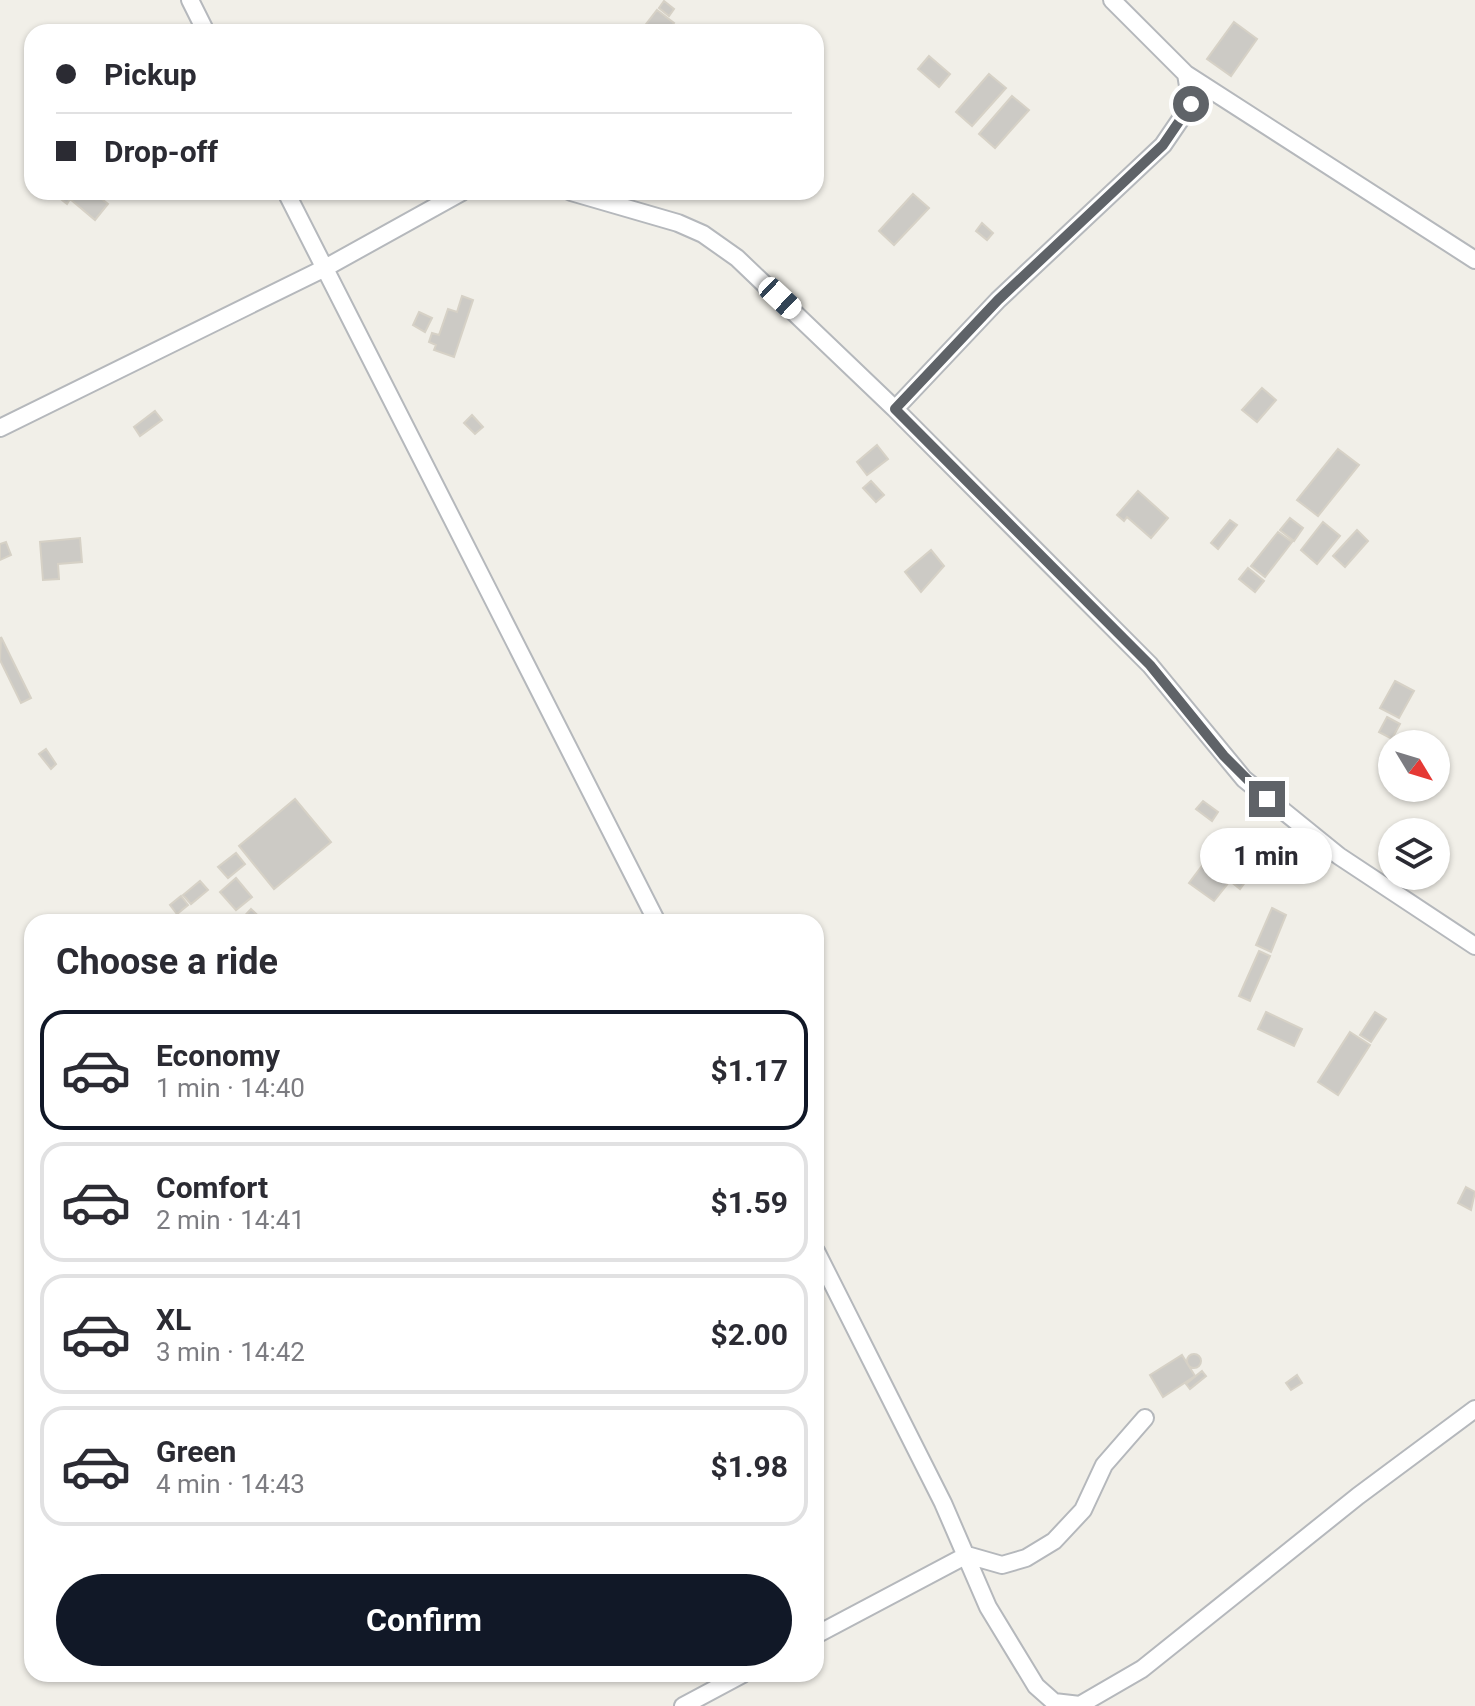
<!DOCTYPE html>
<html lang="en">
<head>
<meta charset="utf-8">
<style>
  :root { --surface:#fff; --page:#f2f2f3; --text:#2b2b33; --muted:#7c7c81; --line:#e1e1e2; --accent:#111827 }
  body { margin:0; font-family:Roboto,sans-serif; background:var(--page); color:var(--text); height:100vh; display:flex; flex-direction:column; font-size:30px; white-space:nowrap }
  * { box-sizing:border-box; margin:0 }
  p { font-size:26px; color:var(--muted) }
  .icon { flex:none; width:44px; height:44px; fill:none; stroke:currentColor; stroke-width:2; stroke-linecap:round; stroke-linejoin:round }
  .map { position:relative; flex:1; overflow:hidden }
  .drawer { position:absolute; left:24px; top:914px; width:800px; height:768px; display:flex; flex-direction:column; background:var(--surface); border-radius:24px; box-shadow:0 2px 6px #0004 }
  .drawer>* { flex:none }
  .hud { position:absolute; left:24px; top:24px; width:800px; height:176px; border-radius:24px; box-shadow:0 2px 6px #0004; display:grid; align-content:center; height:176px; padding:0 32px; background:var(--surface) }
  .needle { width:52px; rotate:128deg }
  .tools { position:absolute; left:1378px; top:730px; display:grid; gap:16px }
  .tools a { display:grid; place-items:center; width:72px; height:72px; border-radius:50%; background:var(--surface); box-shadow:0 2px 6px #0004; font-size:40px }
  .end { position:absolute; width:36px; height:36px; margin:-18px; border:10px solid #5f6368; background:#fff; box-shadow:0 0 0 4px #fff }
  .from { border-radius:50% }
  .bubble { position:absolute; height:56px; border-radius:28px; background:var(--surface); box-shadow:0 2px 6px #0004; font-size:26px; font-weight:700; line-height:56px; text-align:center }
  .car { position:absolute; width:24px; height:48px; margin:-24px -12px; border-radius:10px; box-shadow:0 0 6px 2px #0007; background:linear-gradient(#fff 24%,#345 0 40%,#fff 0 76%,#345 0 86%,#fff 0) }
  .hud b { display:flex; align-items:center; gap:28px; height:76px; font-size:30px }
  .hud b+b { border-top:2px solid var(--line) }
  .hud i { width:20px; height:20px; background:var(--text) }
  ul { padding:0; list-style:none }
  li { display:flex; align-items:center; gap:24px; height:120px; margin:0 16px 12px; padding:0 16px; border:4px solid var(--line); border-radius:24px }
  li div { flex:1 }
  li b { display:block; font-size:30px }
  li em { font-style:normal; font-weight:700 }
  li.on { border-color:var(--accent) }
  li>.icon { width:72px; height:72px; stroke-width:1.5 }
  h2 { padding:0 32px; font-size:36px; line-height:96px }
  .primary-button { display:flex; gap:16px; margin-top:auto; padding:16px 32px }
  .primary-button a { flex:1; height:92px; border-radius:48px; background:var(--accent); color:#fff; font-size:32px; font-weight:700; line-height:92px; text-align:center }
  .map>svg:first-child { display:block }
  .building { fill:#cccac5; stroke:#d6d1c6; stroke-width:2 }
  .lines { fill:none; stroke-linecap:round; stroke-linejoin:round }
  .minor-casing { stroke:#b5b8bc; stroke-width:20 }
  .minor { stroke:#fff; stroke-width:16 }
  .route { stroke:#5f6368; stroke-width:10 }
</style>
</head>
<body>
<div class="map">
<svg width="1475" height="1706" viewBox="0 0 1475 1706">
  <rect width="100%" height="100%" fill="#f1efe8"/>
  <!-- building -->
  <path class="building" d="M664,1L674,9L669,16L659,8Z
    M657,10L674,23L667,32H640Z
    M1234,22L1257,39L1231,76L1207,59Z
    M929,56L950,74L939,87L918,69Z
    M989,74L1006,88L972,126L956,112Z
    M1012,96L1029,110L995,148L979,134Z
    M52,192H93L108,204L95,220L70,199L67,204Z
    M913,194L929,208L894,245L879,231Z
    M982,223L993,233L987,240L976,231Z
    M462,296L473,300L454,357L434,350L436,345L429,342L432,333L439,335L448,309L457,312Z
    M419,312L432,318L425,332L413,325Z
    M1262,388L1276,400L1257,422L1242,410Z
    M155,411L162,420L140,436L134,427Z
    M472,415L483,427L475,434L464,423Z
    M877,445L888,459L867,475L857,462Z
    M1338,449L1359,465L1318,516L1297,500Z
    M871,481L884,495L876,502L863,488Z
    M1138,491L1168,518L1151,538L1127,517L1124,521L1117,515Z
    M1290,518L1303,528L1294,541L1280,530Z
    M1230,520L1237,525L1218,549L1211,543Z
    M1323,522L1340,536L1317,564L1301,550Z
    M1357,530L1368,541L1345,567L1333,556Z
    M1278,532L1292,542L1265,577L1251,566Z
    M80,538L82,562L58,564L59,579L43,580L40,542Z
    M6,542L11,555L0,560V544Z
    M931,550L944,566L921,592L905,572Z
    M1248,568L1264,581L1255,592L1239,579Z
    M1,637L31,698L21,703L0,660Z
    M1395,681L1414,691L1399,718L1380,708Z
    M1387,717L1400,724L1392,739L1379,732Z
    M46,749L56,764L51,769L39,754Z
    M295,799L331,842L274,889L239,846Z
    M1203,801L1218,812L1212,821L1196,809Z
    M1214,850L1249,877L1240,889L1230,881L1214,901L1189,883Z
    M236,853L245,864L228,878L218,867Z
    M236,878L252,897L236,910L220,892Z
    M200,881L208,890L191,904L183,895Z
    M181,896L188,905L177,914L170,905Z
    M1272,908L1286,915L1271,952L1256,945Z
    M251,909L265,922H239Z
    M1259,951L1270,956L1250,1001L1239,996Z
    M1266,1012L1302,1029L1294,1046L1258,1029Z
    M1375,1012L1386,1019L1371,1042L1360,1035Z
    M1350,1032L1370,1045L1338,1095L1318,1082Z
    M1466,1187L1475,1192L1471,1210L1458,1203Z
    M1187 1361a7 7 0 1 1 14 0a7 7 0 1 1-14 0Z
    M1182,1355L1195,1376L1163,1397L1150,1375Z
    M1202,1371L1206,1376L1190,1389L1186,1384Z
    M1297,1375L1302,1383L1291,1390L1286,1383Z"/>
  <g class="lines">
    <!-- minor casing -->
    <g class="minor-casing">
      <path id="minor" d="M190,0L206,32
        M1112,0L1186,74L1475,260
        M286,192L657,922
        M571,192L678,223L703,234L737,258L895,409L1150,665L1244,779L1339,856L1475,946
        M895,409L998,300L1163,145L1191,104L1186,74
        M0,428L325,268L462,192
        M816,1251L943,1503L988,1607L1036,1686L1054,1702L1080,1705L1142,1669L1358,1496L1475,1409
        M816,1635L967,1555L1002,1565L1026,1558L1054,1541L1083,1510L1104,1465L1145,1418
        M683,1706L743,1674"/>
    </g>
    <!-- minor -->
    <use href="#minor" class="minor"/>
  </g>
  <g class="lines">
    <!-- route -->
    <path class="route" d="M1191,104L1163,145L998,300L895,409L1150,665L1224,756L1267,799"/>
  </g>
</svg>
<div class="tools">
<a><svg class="needle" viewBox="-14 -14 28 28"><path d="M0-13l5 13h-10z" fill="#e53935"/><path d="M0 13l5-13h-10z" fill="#7c7c81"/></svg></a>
<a><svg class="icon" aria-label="layers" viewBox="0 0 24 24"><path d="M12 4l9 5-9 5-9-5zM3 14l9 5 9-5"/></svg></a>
</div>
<i class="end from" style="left:1191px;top:104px"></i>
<i class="end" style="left:1267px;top:799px"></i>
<div class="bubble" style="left:1200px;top:828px;width:132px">1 min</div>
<i class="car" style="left:780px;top:298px;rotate:133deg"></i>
<div class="hud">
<b><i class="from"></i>Pickup</b>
<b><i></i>Drop-off</b>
</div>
<section class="drawer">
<h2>Choose a ride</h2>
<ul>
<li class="on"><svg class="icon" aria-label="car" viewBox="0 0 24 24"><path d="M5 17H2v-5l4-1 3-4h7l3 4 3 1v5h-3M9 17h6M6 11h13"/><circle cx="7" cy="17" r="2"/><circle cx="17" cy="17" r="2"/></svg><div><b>Economy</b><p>1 min · 14:40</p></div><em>$1.17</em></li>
<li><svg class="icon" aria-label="car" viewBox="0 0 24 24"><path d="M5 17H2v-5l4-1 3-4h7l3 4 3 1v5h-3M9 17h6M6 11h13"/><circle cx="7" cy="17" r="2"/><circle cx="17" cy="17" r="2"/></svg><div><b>Comfort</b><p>2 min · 14:41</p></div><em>$1.59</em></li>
<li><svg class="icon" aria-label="car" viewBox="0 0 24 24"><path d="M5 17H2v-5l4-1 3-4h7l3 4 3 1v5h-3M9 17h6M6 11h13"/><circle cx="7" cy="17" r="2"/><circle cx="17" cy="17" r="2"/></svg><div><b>XL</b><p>3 min · 14:42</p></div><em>$2.00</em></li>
<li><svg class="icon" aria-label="car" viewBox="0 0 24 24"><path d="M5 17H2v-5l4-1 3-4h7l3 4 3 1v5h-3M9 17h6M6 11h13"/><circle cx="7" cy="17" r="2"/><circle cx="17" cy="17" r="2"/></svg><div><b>Green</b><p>4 min · 14:43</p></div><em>$1.98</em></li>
</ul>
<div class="primary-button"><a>Confirm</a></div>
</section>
</div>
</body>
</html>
